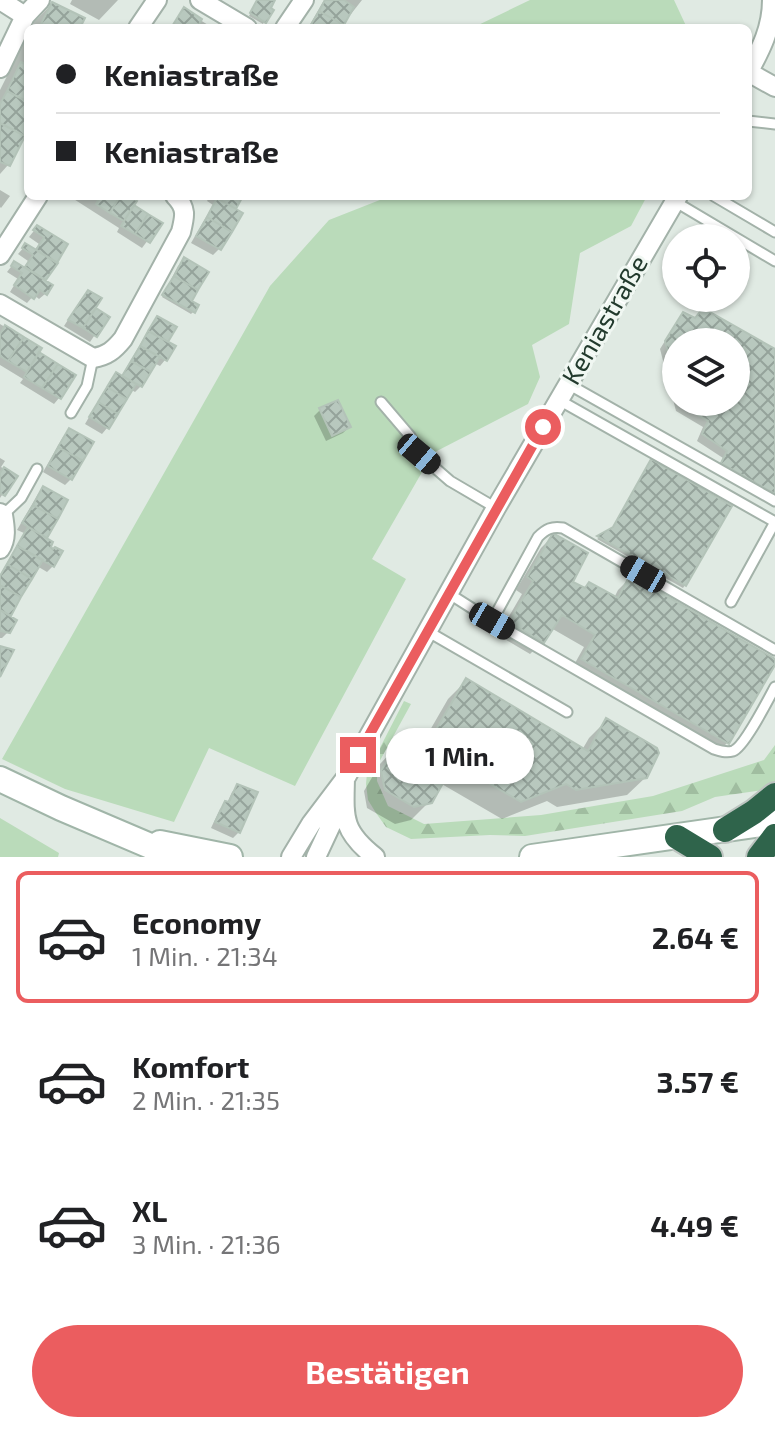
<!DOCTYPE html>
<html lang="de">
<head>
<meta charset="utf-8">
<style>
  :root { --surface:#fff; --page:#f6f6f6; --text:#202124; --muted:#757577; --line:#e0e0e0; --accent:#eb5d5f }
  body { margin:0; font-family:"Exo 2",sans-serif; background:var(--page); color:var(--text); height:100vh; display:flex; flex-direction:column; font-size:30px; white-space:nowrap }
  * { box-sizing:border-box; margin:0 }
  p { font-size:26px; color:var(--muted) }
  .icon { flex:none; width:44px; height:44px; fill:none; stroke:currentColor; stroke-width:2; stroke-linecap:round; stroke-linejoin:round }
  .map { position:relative; height:857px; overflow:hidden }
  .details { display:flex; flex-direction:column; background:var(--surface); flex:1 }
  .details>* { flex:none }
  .top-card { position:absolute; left:24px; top:24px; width:728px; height:176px; border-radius:12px; box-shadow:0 2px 6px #0004; display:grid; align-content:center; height:176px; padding:0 32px; background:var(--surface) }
  .buttons { position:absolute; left:662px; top:224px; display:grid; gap:16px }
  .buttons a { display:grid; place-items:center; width:88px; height:88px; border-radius:50%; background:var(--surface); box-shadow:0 2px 6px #0004; font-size:40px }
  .end { position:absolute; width:36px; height:36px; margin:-18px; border:10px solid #eb5d5f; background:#fff; box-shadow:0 0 0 4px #fff }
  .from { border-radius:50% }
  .bubble { position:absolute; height:56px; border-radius:28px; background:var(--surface); box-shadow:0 2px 6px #0004; font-size:26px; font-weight:700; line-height:56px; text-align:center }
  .car { position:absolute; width:24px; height:48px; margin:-24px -12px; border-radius:10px; box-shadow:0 0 6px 2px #0007; background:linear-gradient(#222 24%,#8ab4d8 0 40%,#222 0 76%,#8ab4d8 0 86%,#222 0) }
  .top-card b { display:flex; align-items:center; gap:28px; height:76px; font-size:30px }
  .top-card b+b { border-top:2px solid var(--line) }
  .top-card i { width:20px; height:20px; background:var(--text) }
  ul { padding:14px 0 0; list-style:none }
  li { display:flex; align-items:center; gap:24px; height:132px; margin:0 16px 12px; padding:0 16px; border:4px solid transparent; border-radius:12px }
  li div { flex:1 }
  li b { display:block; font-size:30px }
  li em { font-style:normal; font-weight:700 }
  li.active { border-color:var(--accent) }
  li>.icon { width:72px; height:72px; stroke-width:1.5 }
  .cta { display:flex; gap:16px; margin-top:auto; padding:16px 32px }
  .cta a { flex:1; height:92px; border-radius:48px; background:var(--accent); color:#fff; font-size:32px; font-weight:700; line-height:92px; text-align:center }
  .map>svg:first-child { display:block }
  .green { fill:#badbba }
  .forest { fill:url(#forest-firs) }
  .shadow { fill:#0003; fill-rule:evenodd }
  .building { fill:url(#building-cross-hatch); stroke:#b3c3b8; stroke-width:2 }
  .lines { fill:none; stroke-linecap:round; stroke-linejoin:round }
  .service-casing { stroke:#a3b2a9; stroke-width:13 }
  .minor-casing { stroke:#a3b2a9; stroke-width:22 }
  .secondary-casing { stroke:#a0b5a8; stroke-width:28 }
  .motorway-casing { stroke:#bdc4c0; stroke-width:28 }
  .service { stroke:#fff; stroke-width:9 }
  .minor { stroke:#fff; stroke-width:18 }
  .secondary { stroke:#fff; stroke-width:24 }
  .motorway { stroke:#2f644b; stroke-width:24 }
  .route { stroke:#eb5d5f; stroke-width:10 }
  .labels { text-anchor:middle; stroke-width:6; stroke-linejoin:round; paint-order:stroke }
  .street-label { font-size:26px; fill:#223a2d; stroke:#f0f7f2 }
</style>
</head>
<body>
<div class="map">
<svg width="775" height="857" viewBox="0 0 775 857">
  <defs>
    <pattern id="forest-firs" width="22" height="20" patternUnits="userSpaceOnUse" patternTransform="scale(2)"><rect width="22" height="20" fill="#badbba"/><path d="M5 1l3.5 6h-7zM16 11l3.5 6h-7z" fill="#a0bda0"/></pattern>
    <pattern id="building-cross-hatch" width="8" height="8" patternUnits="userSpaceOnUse" patternTransform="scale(2)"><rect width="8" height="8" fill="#b8c8be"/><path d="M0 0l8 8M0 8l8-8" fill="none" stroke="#95a39b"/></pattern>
  </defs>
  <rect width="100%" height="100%" fill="#e0eae3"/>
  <!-- green -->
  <path class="green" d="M530,0H674L687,28H472Z
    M390,196H647L631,226L580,253L569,324L532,345L540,377L528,404L433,453L372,559L406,579L295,786L209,748L174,822L65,789L2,759L270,286L329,220Z
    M0,818L59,853L58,857H0Z"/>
  <!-- forest -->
  <path class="forest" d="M404,701L411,704L377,766V781L388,806L424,824L541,815L653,796L764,760L775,745V785L763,790L715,797L682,811L525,836L490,835L411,839L386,827L376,813L368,800L366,784L367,773Z"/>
  <!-- shadow -->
  <path class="shadow" d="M72,0H118L99,20L70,4Z
    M257,0H273L263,24L249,16Z
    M324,0H362L351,14L348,13L340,28H308Z
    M52,4L78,28H31L34,22Z
    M184,10L213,28H171Z
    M28,34V126L8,165L0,174V90Z
    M0,190L10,196L1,208L0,207Z
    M69,196H125L131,206L160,224L142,248L117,232L119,228Z
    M210,196H241L233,210L240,214L219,249L213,255L191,243L213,205L207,201Z
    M37,227L65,245L55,264L43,281L45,294L39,299L34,295L27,303L10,292L18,279L7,272L14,263L23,269L28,261L18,254L25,246L34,251L39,244L29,237Z
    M184,260L190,301L193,312L191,314L162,297L178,266Z
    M88,292L93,308L107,317L90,342L64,326L82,298Z
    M684,315L775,351V503L717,469L723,458L697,441L703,427L676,411L660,349L678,320ZM676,342H736V402H676Z
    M158,318L165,360L160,366L154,363L141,386L135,392L130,389L107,428L102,434L85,424L110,381L116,375L121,377L152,324Z
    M0,324L39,348L36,353L59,398L54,404L20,383L23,379L0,365Z
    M320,410L349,427L343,433L326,441L314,416Z
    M69,431L71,479L65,485L43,472L63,437Z
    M0,458L5,461L1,467L15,476L0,498Z
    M44,488L66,501L44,538L53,566L47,572L37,566L8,617V632L2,638H0V575L24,533L17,530L38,494Z
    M612,529L685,585L683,588L597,539Z
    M553,536L571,582L584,589L614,598L618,590L630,578L727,743L715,755L570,672L584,647L551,628L542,642L530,654L498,635L522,594L516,590L541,548Z
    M466,681L582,750L589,738L607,720L646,777L627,795L557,807L547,801L502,819L440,783L430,801L411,820L395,824L367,808L364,791L380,764L398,745L422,744L448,699Z
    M238,786L239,832L233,838L211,828L220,809L227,803L232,792Z"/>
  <!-- building -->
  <path class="building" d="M257,0H275L271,8L274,10L266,23L250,13Z
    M325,0H344L354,7L344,25L319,11Z
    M52,2L85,18L80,28H39Z
    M184,7L202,19L197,28H171Z
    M319,11L344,25L342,28H309Z
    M21,62L28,65V102L7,91Z
    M7,91L28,102V131L25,136L0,123V104Z
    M0,123L25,136L10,166L0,162Z
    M100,196H120L110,213L96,204Z
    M120,196H129L137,201L124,221L110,213Z
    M213,196H243L236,209Z
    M217,198L243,213L232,232L207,217Z
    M134,205L148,214L135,234L121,226Z
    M148,214L163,223L150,243L135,234Z
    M207,217L232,232L221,250L196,236Z
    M37,225L68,244L57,263L36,250L44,237L33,230Z
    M25,243L58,263L46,280L25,267L33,255L22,248Z
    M184,257L209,272L198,290L174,276Z
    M14,261L53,285L47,295L40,290L34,299L14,285L22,273L11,266Z
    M174,276L198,290L192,301L199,305L195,313L162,295Z
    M88,290L102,298L83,328L68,320Z
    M96,308L110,317L97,337L83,328Z
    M703,308L775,349V494L721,463L727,451L702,434L708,421L681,405V402H736V342H676V383L665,341L683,312L695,318Z
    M157,316L177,327L168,342L148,331Z
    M5,325L24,337L8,361L0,356V334Z
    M148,331L176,346L167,361L140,346Z
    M24,337L42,348L27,372L8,361Z
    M140,346L160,357L151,372L131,361Z
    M39,352L58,364L42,388L24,377Z
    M131,361L151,372L142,387L122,376Z
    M58,364L76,375L61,399L42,388Z
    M116,372L136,384L127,399L107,387Z
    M107,387L127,399L118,414L98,402Z
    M338,400L351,427L332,436L319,408Z
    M98,402L118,414L109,429L89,417Z
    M69,428L94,442L83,461L58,447Z
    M58,447L83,461L72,480L48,466Z
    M651,459L732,506L686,586L597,536L613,527Z
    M4,467L18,476L5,496L0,493V473Z
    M43,486L68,500L58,519L33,505Z
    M33,505L58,519L47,538L22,523Z
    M28,527L53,542L51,547L53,549L55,547L63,551L54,567L17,546Z
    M553,533L588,553L573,582L585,588L589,582L618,598L630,575L775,659V665L729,744L581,659L595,635L562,615L544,643L509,622L533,581L527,577Z
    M17,546L43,560L32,579L7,564Z
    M7,564L32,579L21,597L0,585V576Z
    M0,585L21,597L11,616L0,610Z
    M0,610L17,620L10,633L0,631Z
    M0,646L14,650L0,677Z
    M466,678L588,751L606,718L657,748L659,753L647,778L576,790L566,784L521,802L454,763L432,803L414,807L385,790L381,771L397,744L415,738L427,745Z
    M237,784L258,792L240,833L215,822L225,801L229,802Z"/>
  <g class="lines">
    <!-- service casing -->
    <g class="service-casing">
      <path id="service" d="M748,121L775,124
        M714,196L775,232
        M674,201L775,261
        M568,384L775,501
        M559,400L775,522L731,602
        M381,402L410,436L419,454L450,481L496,508
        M71,413L87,386L93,358
        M3,515L21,498L37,469
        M448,593L492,621L714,749C720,751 726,753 733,751C744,747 768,700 775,687
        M492,621L538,537C546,529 552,526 563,528L775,650
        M427,631L567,712"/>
    </g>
    <!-- minor casing -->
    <g class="minor-casing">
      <path id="minor" d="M0,0L25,16
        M200,0L247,28
        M138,28L157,0
        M285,28L304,0
        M0,68L25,16L40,0
        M748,72L775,87
        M748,73C761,49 772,28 772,0
        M0,255L38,196
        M0,304L93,358C107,356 114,350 123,339L181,232C185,216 187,208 175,196
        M0,513L3,515C5,527 7,539 0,549
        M345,779C344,818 342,831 375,857
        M291,857L311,824L345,779L496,508L678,196
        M316,857L331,825L339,797"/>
    </g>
    <!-- secondary casing -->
    <g class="secondary-casing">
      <path id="secondary" d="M0,779L61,808L176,857
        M160,843L230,857
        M532,857L775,822"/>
    </g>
    <!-- motorway casing -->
    <g class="motorway-casing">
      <path id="motorway" d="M725,830L754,812L775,795
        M677,837L710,857
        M759,857L775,836"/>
    </g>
    <!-- service -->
    <use href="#service" class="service"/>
    <!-- minor -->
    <use href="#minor" class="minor"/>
    <!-- secondary -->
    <use href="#secondary" class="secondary"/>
    <!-- motorway -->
    <use href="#motorway" class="motorway"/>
  </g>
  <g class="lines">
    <!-- route -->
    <path class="route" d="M358,755L543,427"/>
  </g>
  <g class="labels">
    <!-- street labels -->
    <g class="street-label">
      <text transform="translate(605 320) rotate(-60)" y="9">Keniastraße</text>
    </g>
  </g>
</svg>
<div class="buttons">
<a><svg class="icon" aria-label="locate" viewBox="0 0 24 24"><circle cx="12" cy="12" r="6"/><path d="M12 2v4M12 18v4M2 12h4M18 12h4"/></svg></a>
<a><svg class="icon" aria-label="layers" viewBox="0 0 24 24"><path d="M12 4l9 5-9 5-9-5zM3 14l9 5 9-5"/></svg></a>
</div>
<i class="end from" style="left:543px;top:427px"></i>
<i class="end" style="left:358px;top:755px"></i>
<div class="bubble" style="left:386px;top:728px;width:148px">1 Min.</div>
<i class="car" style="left:419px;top:454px;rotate:130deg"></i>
<i class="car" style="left:643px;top:574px;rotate:300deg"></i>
<i class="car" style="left:492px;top:621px;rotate:120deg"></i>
<div class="top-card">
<b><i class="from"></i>Keniastraße</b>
<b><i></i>Keniastraße</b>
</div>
</div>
<section class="details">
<ul>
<li class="active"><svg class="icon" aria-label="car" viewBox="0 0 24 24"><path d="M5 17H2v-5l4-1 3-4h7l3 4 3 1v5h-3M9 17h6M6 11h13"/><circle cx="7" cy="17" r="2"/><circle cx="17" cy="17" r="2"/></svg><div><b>Economy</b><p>1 Min. · 21:34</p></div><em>2.64 €</em></li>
<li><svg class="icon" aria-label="car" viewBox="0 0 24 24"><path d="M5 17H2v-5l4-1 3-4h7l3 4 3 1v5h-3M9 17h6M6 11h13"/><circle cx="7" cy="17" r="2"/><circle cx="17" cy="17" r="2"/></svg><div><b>Komfort</b><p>2 Min. · 21:35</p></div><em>3.57 €</em></li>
<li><svg class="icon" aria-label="car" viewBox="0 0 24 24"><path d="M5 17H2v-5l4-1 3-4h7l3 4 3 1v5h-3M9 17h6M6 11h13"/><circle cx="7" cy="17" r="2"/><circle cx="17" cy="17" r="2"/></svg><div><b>XL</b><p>3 Min. · 21:36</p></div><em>4.49 €</em></li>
</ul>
<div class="cta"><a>Bestätigen</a></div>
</section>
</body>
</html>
